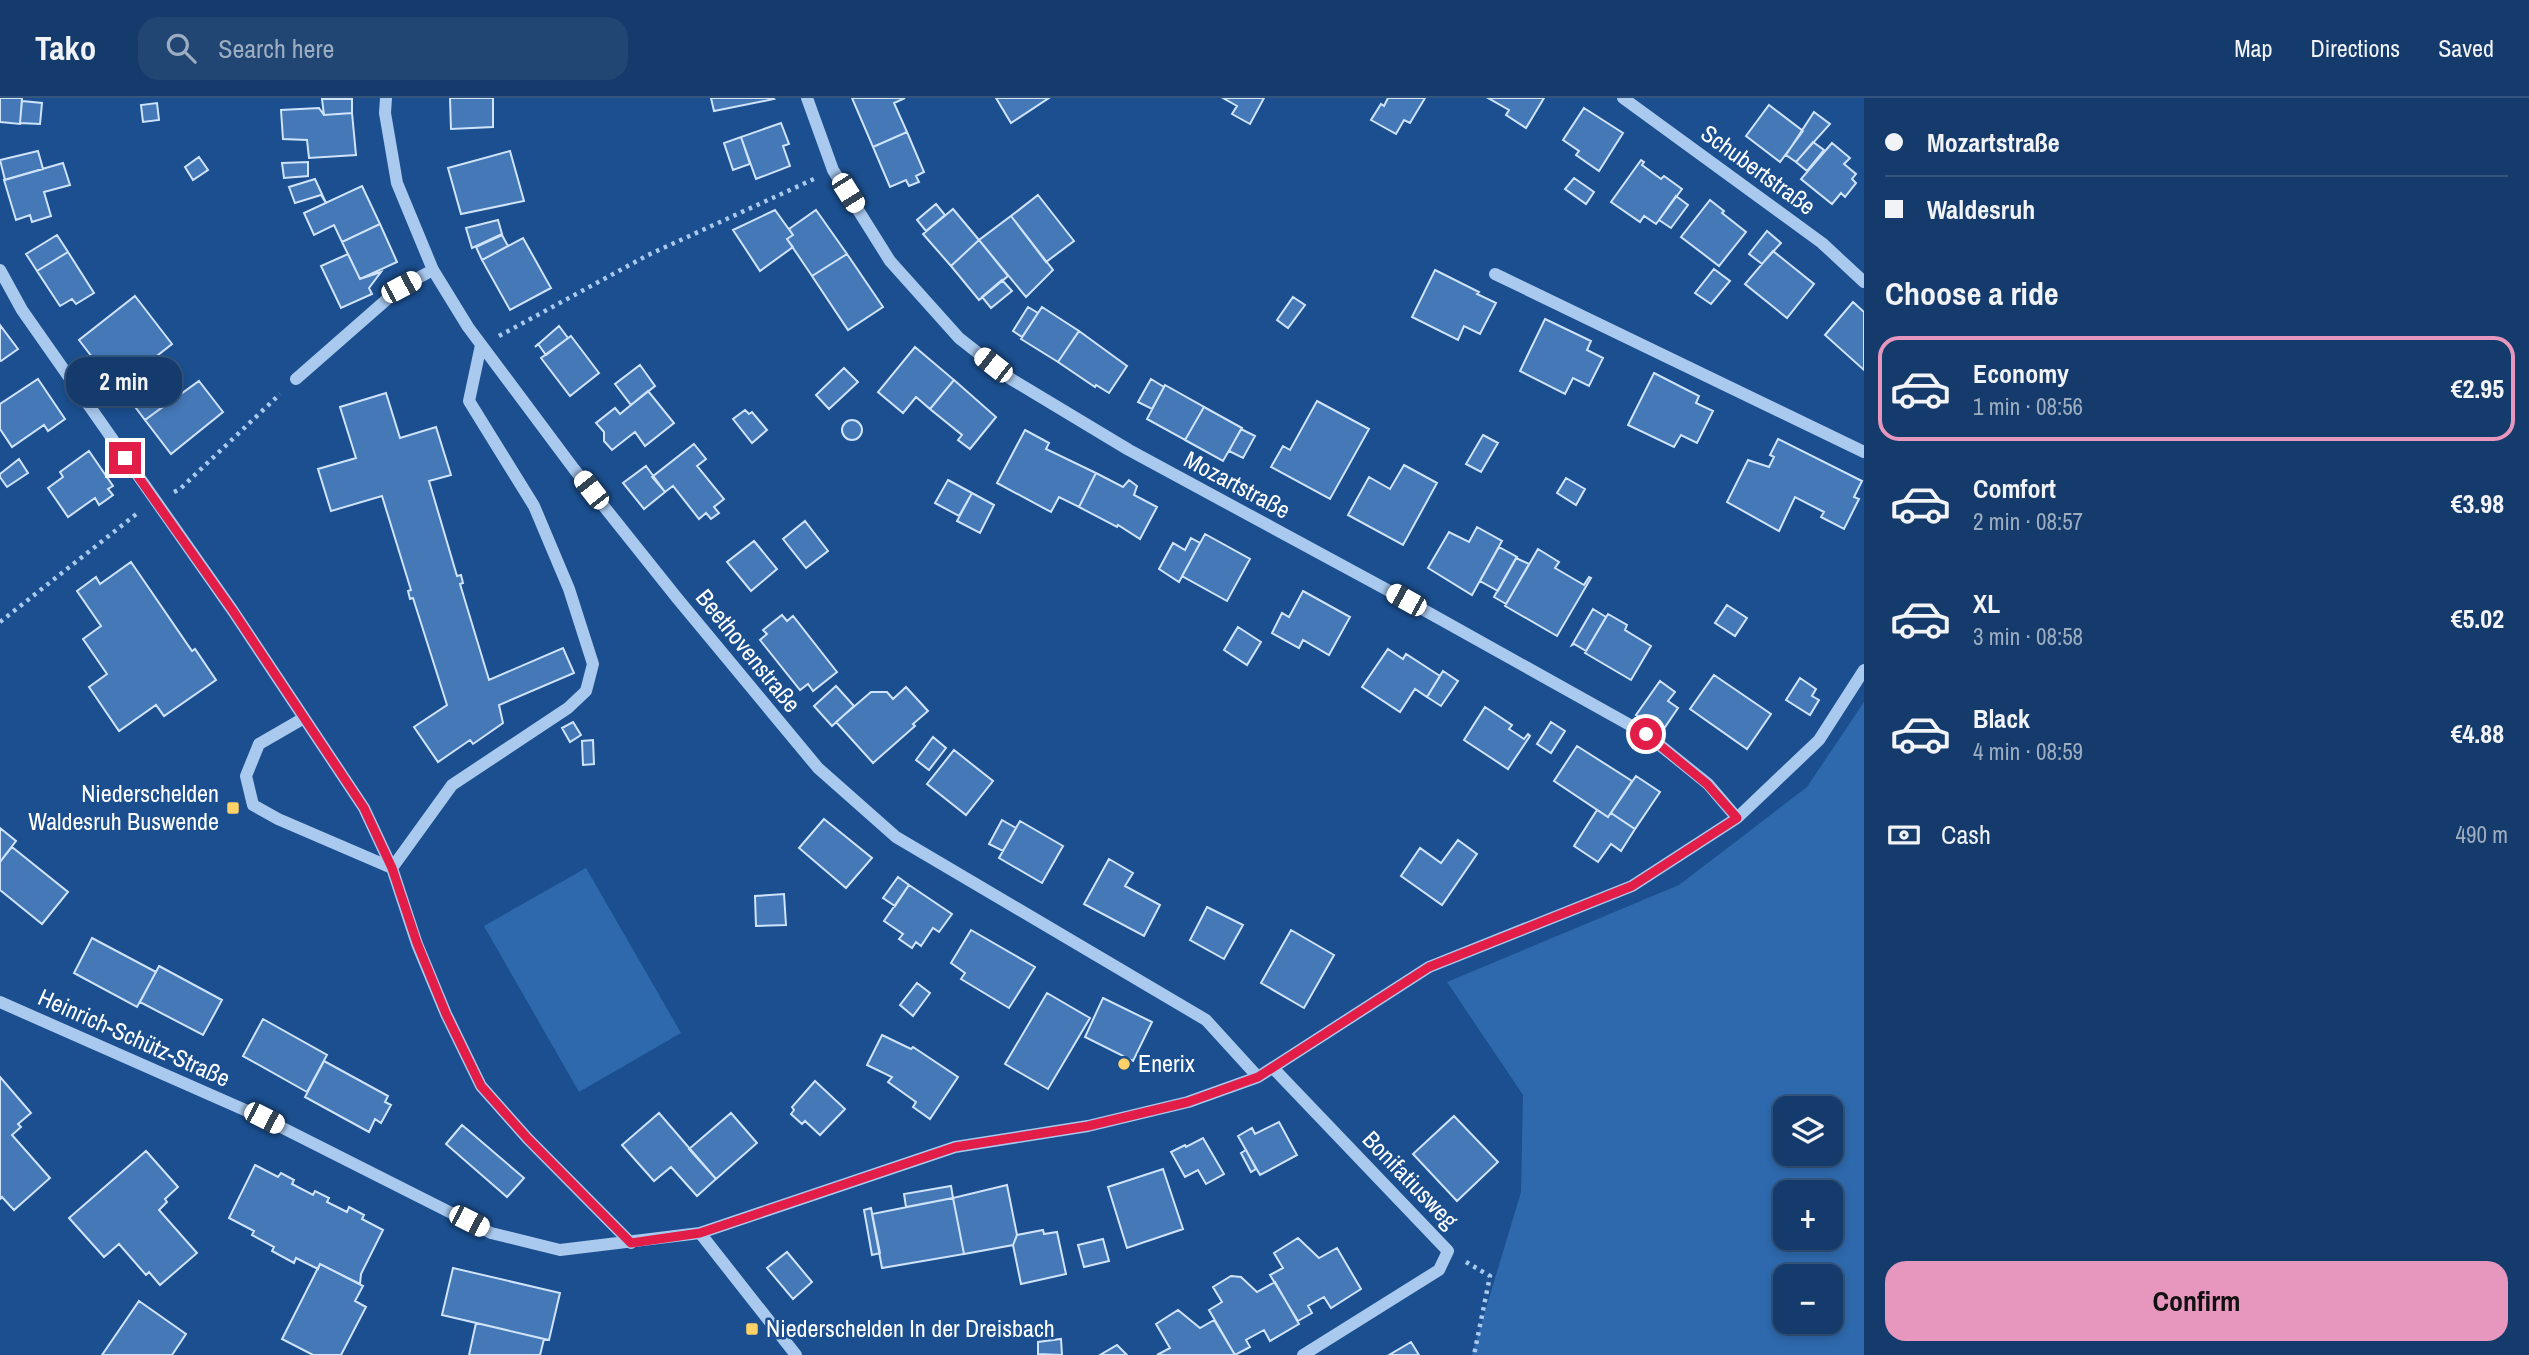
<!DOCTYPE html>
<html lang="en">
<head>
<meta charset="utf-8">
<style>
  :root { --surface:#143b6b; --page:#214673; --text:#f1f3f6; --muted:#9dadc1; --line:#33557e; --accent:#e797bd }
  body { margin:0; font-family:"Archivo Narrow",sans-serif; background:var(--page); color:var(--text); height:100vh; display:flex; flex-direction:column; font-size:26px; white-space:nowrap }
  * { box-sizing:border-box; margin:0 }
  p { font-size:23px; color:var(--muted) }
  .icon { flex:none; width:38px; height:38px; fill:none; stroke:currentColor; stroke-width:2; stroke-linecap:round; stroke-linejoin:round }
  .map { position:relative; flex:1; overflow:hidden }
  .details { display:flex; flex-direction:column; background:var(--surface); width:665px }
  .details>* { flex:none }
  .guide { display:grid; align-content:center; height:154px; padding:0 21px; background:var(--surface) }
  .controls { position:absolute; left:1773px; top:998px; display:grid; gap:14px }
  .controls a { display:grid; place-items:center; width:70px; height:70px; border-radius:14px; background:var(--surface); box-shadow:0 4px 10px #0003,0 0 0 2px var(--line); font-size:35px }
  .end { position:absolute; width:32px; height:32px; margin:-16px; border:9px solid #e11d48; background:#fff; box-shadow:0 0 0 4px #fff }
  .from { border-radius:50% }
  .bubble { position:absolute; height:49px; border-radius:21px; background:var(--surface); box-shadow:0 4px 10px #0003,0 0 0 2px var(--line); font-size:23px; font-weight:700; line-height:49px; text-align:center }
  .car { position:absolute; width:21px; height:42px; margin:-21px -10px; border-radius:9px; box-shadow:0 0 5px 2px #0007; background:linear-gradient(#fff 24%,#345 0 40%,#fff 0 76%,#345 0 86%,#fff 0) }
  .guide b { display:flex; align-items:center; gap:24px; height:66px; font-size:26px }
  .guide b+b { border-top:2px solid var(--line) }
  .guide i { width:18px; height:18px; background:var(--text) }
  ul { padding:0; list-style:none }
  li { display:flex; align-items:center; gap:21px; height:105px; margin:0 14px 10px; padding:0 7px; border:4px solid transparent; border-radius:21px }
  li div { flex:1 }
  li b { display:block; font-size:26px }
  li em { font-style:normal; font-weight:700 }
  li.current { border-color:var(--accent) }
  li>.icon { width:63px; height:63px; stroke-width:1.5 }
  h2 { padding:0 21px; font-size:32px; line-height:84px }
  .pay { display:flex; align-items:center; gap:18px; height:77px; padding:0 21px; font-size:26px }
  .pay p { margin-inline-start:auto }
  .button { display:flex; gap:14px; margin-top:auto; padding:14px 21px }
  .button a { flex:1; height:80px; border-radius:21px; background:var(--accent); color:#111; font-size:28px; font-weight:700; line-height:80px; text-align:center }
  header { display:flex; align-items:center; gap:42px; box-sizing:border-box; height:98px; padding:0 35px; background:var(--surface); border-bottom:2px solid var(--line) }
  header strong { font-size:33px }
  nav { display:flex; gap:38px; margin-inline-start:auto; font-size:24px }
  .search { width:490px; height:63px; background:var(--page); display:flex; align-items:center; gap:18px; box-sizing:border-box; padding:0 24px; border-radius:21px; color:var(--muted); font-size:26px }
  main { display:flex; flex:1; min-height:0 }
  .map>svg:first-child { display:block }
  .green { fill:#2e69ad; fill-rule:evenodd }
  .building { fill:#4478b7; stroke:#cfe3fa; stroke-width:2 }
  .lines { fill:none; stroke-linecap:round; stroke-linejoin:round }
  .path { stroke:#a9c9ee; stroke-width:4.5; stroke-dasharray:3.5 5; stroke-linecap:butt }
  .minor { stroke:#a9c9ee; stroke-width:12 }
  .route { stroke:#e11d48; stroke-width:9 }
  .poi-dot { fill:#ffd166; stroke:#1b4f8f; stroke-width:2.5 }
  .labels { text-anchor:middle; stroke-width:5; stroke-linejoin:round; paint-order:stroke }
  .street-label { font-size:24px; fill:#fff; stroke:#1b4f8f }
  .poi-label { font-size:24px; fill:#fff; stroke:#1b4f8f; text-anchor:start }
</style>
</head>
<body>
<header>
<strong>Tako</strong>
<div class="search"><svg class="icon" aria-label="search" viewBox="0 0 24 24"><circle cx="10" cy="10" r="6"/><path d="M15 15l6 6"/></svg>Search here</div>
<nav><a>Map</a><a>Directions</a><a>Saved</a></nav>
</header>
<main>
<div class="map">
<svg width="1864" height="1257" viewBox="0 0 1864 1257">
  <rect width="100%" height="100%" fill="#1b4f8f"/>
  <!-- green -->
  <path class="green" d="M1864,604V1257H1472L1521,1094L1523,997L1447,884L1679,787L1807,689ZM1785,1010H1830V1055H1785ZM1785,1094H1830V1139H1785ZM1785,1178H1830V1223H1785Z
    M586,770L681,935L579,994L484,828Z"/>
  <!-- building -->
  <path class="building" d="M0,0H22L20,26L0,24Z
    M450,0H493V29L451,31Z
    M711,0H773L774,1L714,13Z
    M852,0H905L894,5L907,34L873,49Z
    M996,0H1049L1011,25Z
    M1223,0H1264L1250,26L1232,16L1237,8Z
    M1388,0H1425L1410,25L1404,22L1396,36L1371,22L1381,6L1384,8Z
    M1488,0H1544L1526,30L1506,17L1509,12Z
    M322,1H352V15L324,17Z
    M22,3L42,5L40,26L20,25Z
    M157,5L159,22L143,24L141,7Z
    M1769,7L1803,33L1780,64L1746,38Z
    M319,10L324,17L352,15L356,57L309,60L307,42L283,41L281,12Z
    M1584,10L1623,35L1599,73L1576,57L1579,53L1563,42Z
    M1814,14L1830,26L1796,64L1786,57Z
    M781,25L789,46L783,48L790,68L756,81L741,39Z
    M907,34L924,74L916,78L919,84L909,88L906,82L890,89L873,49Z
    M741,39L750,66L733,72L724,45Z
    M1813,44L1824,52L1807,73L1796,64Z
    M1832,45L1850,60L1844,66L1856,76L1852,81L1856,85L1845,99L1841,95L1832,106L1801,81Z
    M38,53L43,71L5,82L0,62Z
    M510,53L524,103L461,116L448,70Z
    M199,59L208,72L193,82L185,69Z
    M1641,62L1644,64L1642,67L1661,81L1664,78L1682,91L1656,126L1644,118L1640,124L1611,104Z
    M308,64V78L284,80L282,65Z
    M63,65L70,87L44,94L51,118L32,124L30,117L16,122L4,82Z
    M1574,80L1594,94L1586,106L1565,91Z
    M315,81L326,105L321,97L295,105L289,89Z
    M362,88L380,126L342,144L334,127L314,137L304,115Z
    M1038,97L1074,143L1046,164L1011,118Z
    M1676,98L1688,107L1671,130L1659,122Z
    M1710,102L1724,113L1722,115L1746,134L1719,168L1681,139Z
    M936,106L945,117L926,133L917,122Z
    M953,111L979,142L951,168L923,136Z
    M775,112L793,137L787,141L793,149L760,173L733,132Z
    M816,112L847,156L812,178L787,141L793,137L789,131Z
    M1011,118L1053,172L1026,199L979,142Z
    M498,122L502,136L472,150L466,130Z
    M380,126L397,164L360,181L342,144Z
    M1767,133L1781,145L1762,166L1749,156Z
    M57,137L68,154L37,173L26,156Z
    M502,137L508,148L482,162L476,149Z
    M523,140L551,190L510,212L482,162Z
    M979,142L1008,178L979,202L951,168Z
    M1773,153L1814,186L1787,220L1745,186Z
    M68,154L94,195L76,206L72,201L60,208L37,173Z
    M348,156L360,181L381,174L369,190L372,196L341,210L321,168Z
    M847,156L883,209L848,232L812,178Z
    M1714,171L1730,183L1711,206L1695,195Z
    M1435,172L1479,194L1477,196L1496,205L1480,236L1464,228L1458,242L1412,219Z
    M1002,182L1012,193L991,210L982,199Z
    M135,198L172,246L116,290L79,242Z
    M1293,199L1305,207L1288,230L1277,222Z
    M1853,204L1864,214V272L1825,237Z
    M1028,209L1038,215L1022,239L1013,233Z
    M1042,209L1079,233L1058,264L1021,241Z
    M1545,221L1591,243L1587,252L1603,260L1589,288L1573,280L1565,296L1520,273Z
    M0,227L18,251L1,263L0,262Z
    M559,228L568,240L546,257L538,246L535,249Z
    M1079,233L1127,268L1109,295L1096,287L1095,289L1058,264Z
    M571,238L599,275L570,298L541,260Z
    M915,249L954,282L930,311L916,299L903,315L878,294Z
    M640,267L655,288L631,307L615,286Z
    M844,270L858,284L829,311L816,297Z
    M1654,275L1699,298L1696,305L1713,313L1697,345L1681,337L1674,349L1628,327Z
    M155,278L173,301L145,322L136,310L141,305L134,296Z
    M38,281L65,321L48,333L44,327L12,349L0,331V306Z
    M1151,281L1164,289L1152,311L1138,304Z
    M954,282L996,319L970,351L958,342L962,337L930,311Z
    M199,283L223,314L171,356L145,322Z
    M1165,287L1204,309L1185,342L1147,321Z
    M648,293L674,325L645,348L635,334L612,352L604,343V334L596,325L615,310L620,316Z
    M386,295L400,340L436,329L451,377L429,383L457,478L461,477L463,485L460,486L489,582L563,550L574,575L499,607L503,625L473,646L470,642L438,664L414,629L447,607L413,500L410,501L408,493L411,492L382,398L331,413L318,371L356,360L340,309Z
    M1317,303L1369,331L1330,401L1271,369L1283,348L1290,352Z
    M1204,309L1242,330L1223,363L1185,342Z
    M745,312L749,316L752,314L767,332L752,345L733,321Z
    M842 332a10 10 0 1 1 20 0a10 10 0 1 1-20 0Z
    M1241,331L1255,338L1243,360L1229,353Z
    M1025,332L1049,345L1046,351L1096,375L1079,409L1059,399L1051,414L997,385Z
    M1483,337L1498,345L1481,374L1466,366Z
    M1778,341L1862,383L1854,399L1859,401L1844,431L1821,419L1824,414L1795,399L1779,433L1727,404L1748,362L1769,369L1774,359L1770,357Z
    M694,346L706,361L697,368L724,401L714,409L719,415L711,421L706,415L699,421L673,388L665,394L652,379Z
    M89,353L113,388L108,391L113,397L99,407L95,400L68,419L48,390L63,379L60,374Z
    M19,361L28,375L7,389L0,379V376Z
    M1404,367L1437,385L1403,447L1348,417L1369,379L1390,391Z
    M646,368L665,394L644,411L623,385Z
    M1096,375L1123,389L1129,382L1137,388L1134,397L1157,409L1140,441L1118,427L1117,429L1079,409Z
    M1566,380L1585,391L1576,407L1557,395Z
    M948,382L972,395L959,418L935,405Z
    M972,395L994,407L980,435L957,423Z
    M805,423L828,453L806,470L783,441Z
    M1477,429L1502,443L1472,497L1428,470L1449,434L1469,444Z
    M1205,436L1250,461L1227,503L1182,478Z
    M1191,440L1200,445L1179,484L1159,471L1173,445L1185,452Z
    M754,443L777,471L751,493L727,464Z
    M1499,449L1517,459L1498,493L1480,483Z
    M1538,451L1559,464L1555,470L1584,487L1589,479L1591,480L1557,538L1505,508Z
    M1516,460L1529,466L1506,506L1494,499Z
    M131,464L192,553L195,551L216,582L164,618L156,607L119,633L89,589L107,576L83,541L101,528L77,493L96,479L100,486Z
    M1303,493L1350,519L1329,557L1303,542L1299,550L1272,535L1282,515L1289,519Z
    M1727,507L1747,520L1735,538L1715,525Z
    M1593,511L1606,519L1586,553L1574,546L1572,547Z
    M1608,516L1627,527L1625,532L1651,548L1631,582L1585,555Z
    M782,517L787,523L793,518L837,574L813,593L808,586L800,592L760,542L767,536L763,532Z
    M1238,529L1261,544L1247,567L1224,552Z
    M1388,551L1403,561L1406,556L1440,578L1427,599L1415,591L1400,614L1362,589Z
    M1443,573L1458,583L1441,608L1427,599Z
    M1714,577L1771,616L1747,651L1690,611Z
    M1800,580L1816,591L1812,598L1819,602L1810,617L1786,602Z
    M1660,583L1675,594L1668,603L1678,610L1661,635L1636,617Z
    M836,588L854,608L832,628L814,608Z
    M906,589L928,613L913,626L915,628L873,665L836,624L871,594H887L893,601Z
    M1485,609L1512,627L1509,631L1524,641L1528,636L1530,638L1508,671L1464,642Z
    M573,624L581,637L570,644L562,630Z
    M1551,624L1565,633L1551,655L1537,646Z
    M933,639L946,650L929,672L916,662Z
    M593,642L594,666L583,667L582,643Z
    M1577,648L1632,683L1608,719L1554,683Z
    M954,652L993,683L966,717L927,686Z
    M1636,678L1660,694L1635,731L1611,715Z
    M1597,712L1608,719L1611,715L1635,731L1621,753L1611,746L1598,764L1574,748Z
    M824,721L872,760L846,790L799,750Z
    M1002,722L1016,730L1003,753L989,746Z
    M1020,723L1063,748L1042,785L999,760Z
    M0,730L16,743L0,764Z
    M1458,742L1477,756L1442,807L1401,778L1420,750L1441,765Z
    M12,749L68,794L42,826L0,792V764Z
    M1109,761L1133,775L1125,788L1160,807L1144,838L1084,806Z
    M898,779L909,787L895,808L883,800Z
    M909,787L952,816L939,834L933,830L921,848L916,844L912,850L899,841L903,836L884,823Z
    M784,796L786,827L756,828L755,798Z
    M1207,809L1243,827L1224,861L1190,842Z
    M971,832L1035,869L1009,910L961,881L965,875L951,865Z
    M1291,832L1334,857L1304,910L1261,885Z
    M92,840L156,874L137,909L74,875Z
    M159,868L222,902L203,937L140,904Z
    M917,885L930,895L913,918L900,907Z
    M1047,895L1090,920L1048,991L1005,966Z
    M1103,900L1152,924L1133,963L1085,939Z
    M263,921L327,957L307,994L243,958Z
    M882,937L911,951L913,949L958,979L930,1021L913,1009L916,1004L888,984L892,979L867,967Z
    M324,963L388,998L385,1004L391,1007L381,1025L375,1021L369,1034L305,999Z
    M0,979L31,1015L18,1026L21,1029L12,1037L50,1080L14,1112L2,1099L0,1101Z
    M815,983L845,1011L820,1037L805,1023L802,1026L791,1016L794,1012L792,1009Z
    M659,1015L716,1081L697,1098L671,1069L654,1083L622,1047Z
    M731,1015L757,1045L716,1081L689,1051Z
    M1454,1018L1498,1064L1457,1103L1413,1056Z
    M1279,1024L1297,1057L1260,1077L1238,1038L1252,1030L1255,1036Z
    M462,1027L524,1080L507,1099L446,1046Z
    M1203,1040L1224,1076L1206,1086L1198,1072L1185,1079L1171,1054L1185,1047L1186,1049Z
    M1246,1052L1256,1071L1251,1074L1241,1055Z
    M146,1053L178,1089L165,1101L167,1104L159,1112L197,1155L160,1187L149,1174L146,1177L119,1146L104,1159L69,1120Z
    M255,1067L278,1079L281,1075L294,1082L292,1086L313,1097L315,1093L329,1100L327,1104L347,1114L349,1109L364,1117L362,1121L383,1132L361,1176L360,1186L320,1166L318,1171L296,1160L294,1165L272,1153L274,1149L252,1137L254,1133L229,1120Z
    M1163,1071L1183,1131L1127,1150L1108,1089Z
    M1007,1087L1017,1137L1013,1147L964,1156L953,1100Z
    M951,1088L953,1100L906,1109L904,1096Z
    M953,1100L964,1156L882,1170L872,1116Z
    M871,1110L880,1155L872,1157L864,1112Z
    M1043,1132L1044,1136L1057,1134L1066,1176L1021,1186L1013,1147L1017,1137Z
    M1298,1140L1319,1160L1337,1150L1361,1191L1331,1210L1324,1199L1308,1208L1312,1215L1298,1223L1270,1177L1283,1170L1274,1155Z
    M1103,1141L1109,1163L1084,1169L1078,1147Z
    M787,1154L812,1184L793,1201L767,1170Z
    M320,1166L363,1188L355,1203L366,1209L341,1257H313L282,1241Z
    M453,1170L560,1195L549,1242L442,1217Z
    M1231,1178L1241,1179L1257,1194L1275,1184L1299,1226L1270,1243L1264,1232L1246,1242L1250,1249L1235,1257L1209,1212L1222,1204L1213,1189Z
    M139,1203L186,1236L172,1257H102Z
    M1178,1212L1200,1230L1214,1222L1235,1257H1157L1170,1250L1156,1226Z
    M476,1225L544,1241L540,1257H469Z
    M1061,1241L1062,1257L1038,1256V1244Z
    M1411,1244L1419,1257H1389Z
    M1117,1247L1127,1257H1100Z"/>
  <g class="lines">
    <!-- path -->
    <path class="path" d="M499,238L648,157L814,81
      M174,394L180,391L280,296
      M0,524L139,414
      M1466,1164L1490,1178L1474,1257"/>
    <!-- minor -->
    <path class="minor" d="M386,0L385,15L397,85L433,172L468,229L574,371L677,500L818,670L896,739L1206,922L1258,979
      M807,0L833,72L890,163L959,240L1011,281L1129,352L1406,502L1646,636L1708,686L1737,720
      M1623,0L1822,145L1864,184
      M0,172L22,212L233,513L364,710L392,770L417,846L446,916L481,988L528,1041L631,1145
      M1495,176L1864,354
      M296,281L401,189L433,172
      M304,620L259,646L246,678L253,707L278,721L392,770
      M392,770L452,687L568,610L586,593L593,566L569,491L534,408L469,303L481,247
      M0,904L263,1020L491,1135L560,1152L700,1135L955,1049L1088,1028L1188,1004L1258,979L1429,869L1632,788L1737,720L1819,642L1864,572
      M1273,970L1448,1153L1439,1172L1303,1257
      M700,1135L796,1257"/>
  </g>
  <g class="lines">
    <!-- route -->
    <path class="route" d="M125,360L233,513L364,710L392,770L417,845L446,916L481,988L528,1041L631,1145L700,1135L955,1049L1088,1028L1188,1004L1258,979L1429,869L1632,788L1737,720L1707,686L1646,636"/>
  </g>
  <!-- markers -->
  <g class="poi-dot">
    <rect x="226" y="703" width="14" height="14" rx="3.5"/>
    <circle cx="1124" cy="966" r="7"/>
    <rect x="745" y="1224" width="14" height="14" rx="3.5"/>
  </g>
  <g class="labels">
    <!-- street labels -->
    <g class="street-label">
      <text transform="translate(1758 72) rotate(36)" y="8">Schubertstraße</text>
      <text transform="translate(1237 387) rotate(28)" y="8">Mozartstraße</text>
      <text transform="translate(748 553) rotate(51)" y="8">Beethovenstraße</text>
      <text transform="translate(134 940) rotate(24)" y="8">Heinrich-Schütz-Straße</text>
      <text transform="translate(1410 1082) rotate(46)" y="8">Bonifatiusweg</text>
    </g>
    <!-- poi labels -->
    <g class="poi-label">
      <text x="219" y="704" text-anchor="end">Niederschelden<tspan x="219" dy="28">Waldesruh Buswende</tspan></text>
      <text x="1138" y="974">Enerix</text>
      <text x="766" y="1239">Niederschelden In der Dreisbach</text>
    </g>
  </g>
</svg>
<div class="controls">
<a><svg class="icon" aria-label="layers" viewBox="0 0 24 24"><path d="M12 4l9 5-9 5-9-5zM3 14l9 5 9-5"/></svg></a>
<a>+</a>
<a>−</a>
</div>
<i class="end from" style="left:1646px;top:636px"></i>
<i class="end" style="left:125px;top:360px"></i>
<div class="bubble" style="left:66px;top:259px;width:116px">2 min</div>
<i class="car" style="left:848px;top:95px;rotate:148deg"></i>
<i class="car" style="left:401px;top:189px;rotate:62deg"></i>
<i class="car" style="left:993px;top:267px;rotate:308deg"></i>
<i class="car" style="left:591px;top:392px;rotate:322deg"></i>
<i class="car" style="left:1406px;top:502px;rotate:299deg"></i>
<i class="car" style="left:264px;top:1020px;rotate:117deg"></i>
<i class="car" style="left:469px;top:1123px;rotate:117deg"></i>
</div>
<section class="details">
<div class="guide">
<b><i class="from"></i>Mozartstraße</b>
<b><i></i>Waldesruh</b>
</div>
<h2>Choose a ride</h2>
<ul>
<li class="current"><svg class="icon" aria-label="car" viewBox="0 0 24 24"><path d="M5 17H2v-5l4-1 3-4h7l3 4 3 1v5h-3M9 17h6M6 11h13"/><circle cx="7" cy="17" r="2"/><circle cx="17" cy="17" r="2"/></svg><div><b>Economy</b><p>1 min · 08:56</p></div><em>€2.95</em></li>
<li><svg class="icon" aria-label="car" viewBox="0 0 24 24"><path d="M5 17H2v-5l4-1 3-4h7l3 4 3 1v5h-3M9 17h6M6 11h13"/><circle cx="7" cy="17" r="2"/><circle cx="17" cy="17" r="2"/></svg><div><b>Comfort</b><p>2 min · 08:57</p></div><em>€3.98</em></li>
<li><svg class="icon" aria-label="car" viewBox="0 0 24 24"><path d="M5 17H2v-5l4-1 3-4h7l3 4 3 1v5h-3M9 17h6M6 11h13"/><circle cx="7" cy="17" r="2"/><circle cx="17" cy="17" r="2"/></svg><div><b>XL</b><p>3 min · 08:58</p></div><em>€5.02</em></li>
<li><svg class="icon" aria-label="car" viewBox="0 0 24 24"><path d="M5 17H2v-5l4-1 3-4h7l3 4 3 1v5h-3M9 17h6M6 11h13"/><circle cx="7" cy="17" r="2"/><circle cx="17" cy="17" r="2"/></svg><div><b>Black</b><p>4 min · 08:59</p></div><em>€4.88</em></li>
</ul>
<div class="pay"><svg class="icon" aria-label="cash" viewBox="0 0 24 24"><path d="M3 7h18v10H3z"/><circle cx="12" cy="12" r="2"/></svg>Cash<p>490 m</p></div>
<div class="button"><a>Confirm</a></div>
</section>
</main>
</body>
</html>
